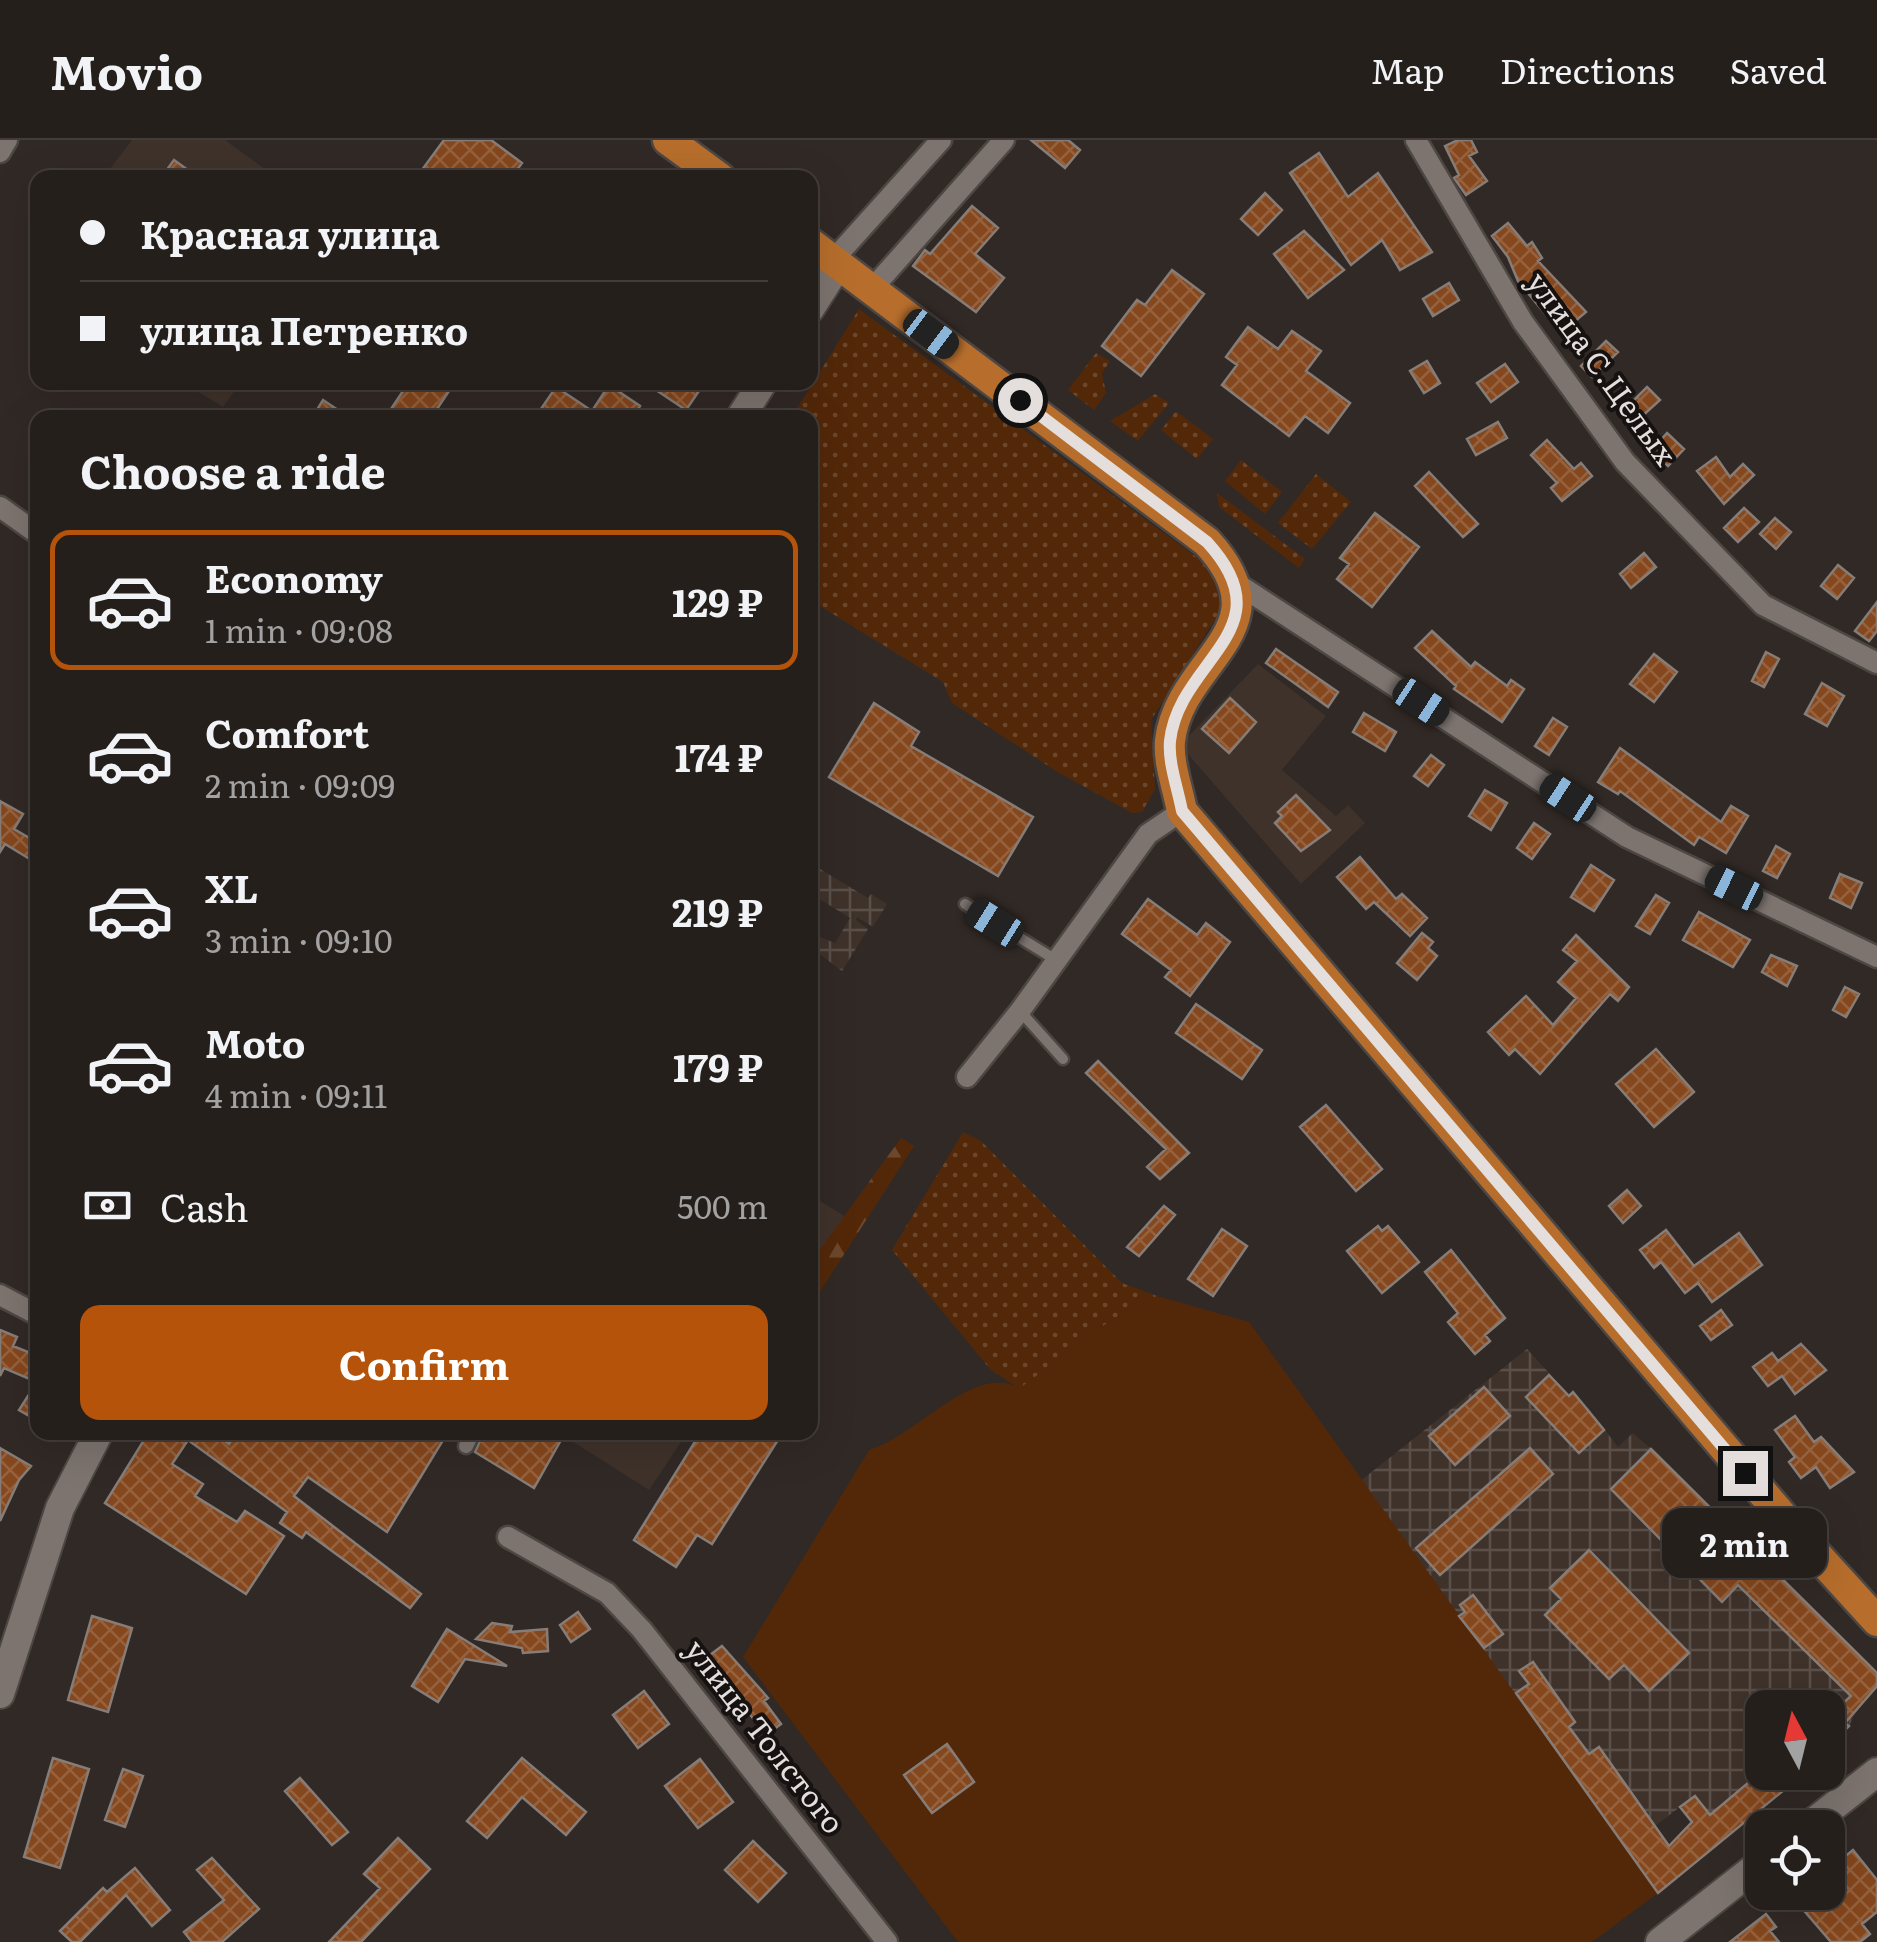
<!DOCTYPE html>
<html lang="en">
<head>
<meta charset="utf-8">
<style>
  :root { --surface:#251f1c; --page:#2d2725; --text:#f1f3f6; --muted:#a3a2a3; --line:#423d3b; --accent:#b45309 }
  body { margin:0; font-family:Literata,serif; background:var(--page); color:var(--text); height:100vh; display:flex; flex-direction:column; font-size:38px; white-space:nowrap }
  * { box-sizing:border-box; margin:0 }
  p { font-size:32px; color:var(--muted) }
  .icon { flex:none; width:55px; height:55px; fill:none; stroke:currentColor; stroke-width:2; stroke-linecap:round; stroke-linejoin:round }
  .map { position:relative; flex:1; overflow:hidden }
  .details { position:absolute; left:30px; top:270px; width:788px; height:1030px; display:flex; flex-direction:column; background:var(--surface); border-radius:20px; box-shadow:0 10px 40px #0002,0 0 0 2px var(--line) }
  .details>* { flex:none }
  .guide { position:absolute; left:30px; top:30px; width:788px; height:220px; border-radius:20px; box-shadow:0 10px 40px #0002,0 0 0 2px var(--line); display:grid; align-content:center; height:220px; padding:0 50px; background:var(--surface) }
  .needle { width:65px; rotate:353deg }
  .buttons { position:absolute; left:1745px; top:1550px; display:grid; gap:20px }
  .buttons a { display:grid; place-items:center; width:100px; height:100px; border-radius:20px; background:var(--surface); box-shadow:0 10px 40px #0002,0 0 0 2px var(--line); font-size:50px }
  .end { position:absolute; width:45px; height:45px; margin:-22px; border:12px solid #e4dfdc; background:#111; box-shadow:0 0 0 5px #111 }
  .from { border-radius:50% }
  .bubble { position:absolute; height:70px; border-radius:20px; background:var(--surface); box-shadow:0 10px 40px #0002,0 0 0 2px var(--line); font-size:32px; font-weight:700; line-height:70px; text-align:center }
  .car { position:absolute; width:30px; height:60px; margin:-30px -15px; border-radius:12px; box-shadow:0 0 8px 2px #0007; background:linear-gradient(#222 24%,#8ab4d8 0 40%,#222 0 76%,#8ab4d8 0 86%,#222 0) }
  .guide b { display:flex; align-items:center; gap:35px; height:95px; font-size:38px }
  .guide b+b { border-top:2px solid var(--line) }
  .guide i { width:25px; height:25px; background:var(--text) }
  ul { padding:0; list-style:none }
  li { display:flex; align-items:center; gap:30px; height:140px; margin:0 20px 15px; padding:0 30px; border:5px solid transparent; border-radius:20px }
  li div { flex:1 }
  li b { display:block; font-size:38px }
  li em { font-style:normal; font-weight:700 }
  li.current { border-color:var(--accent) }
  li>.icon { width:90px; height:90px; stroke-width:1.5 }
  h2 { padding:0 50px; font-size:45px; line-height:120px }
  .pay { display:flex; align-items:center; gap:25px; height:110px; padding:0 50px; font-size:38px }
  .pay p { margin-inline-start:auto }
  .cta { display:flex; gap:20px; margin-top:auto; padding:20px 50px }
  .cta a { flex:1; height:115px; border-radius:20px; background:var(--accent); color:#fff; font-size:40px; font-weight:700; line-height:115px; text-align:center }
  header { display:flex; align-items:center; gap:60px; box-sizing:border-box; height:140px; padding:0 50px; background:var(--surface); border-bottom:2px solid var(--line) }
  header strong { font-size:48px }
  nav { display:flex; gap:55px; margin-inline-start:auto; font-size:35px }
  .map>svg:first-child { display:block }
  .built { fill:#3f322b }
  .industrial { fill:url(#industrial-grid) }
  .grass { fill:url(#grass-dots) }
  .forest { fill:url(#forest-firs) }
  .pitch { fill:#532809 }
  .building { fill:url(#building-cross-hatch); stroke:#867d78; stroke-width:2.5 }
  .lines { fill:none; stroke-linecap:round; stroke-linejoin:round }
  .service-casing { stroke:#4d4744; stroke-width:15 }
  .pedestrian-casing { stroke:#4d4744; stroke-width:19 }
  .minor-casing { stroke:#4d4744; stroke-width:25 }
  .secondary-casing { stroke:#4d4744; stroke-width:32 }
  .primary-casing { stroke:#4d4744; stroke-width:35 }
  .service { stroke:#7d746f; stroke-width:10 }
  .pedestrian { stroke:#7d746f; stroke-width:14 }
  .minor { stroke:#7d746f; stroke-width:20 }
  .secondary { stroke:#7d746f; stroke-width:28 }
  .primary { stroke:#b76e2c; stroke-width:30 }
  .route { stroke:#e4dfdc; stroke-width:12 }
  .labels { text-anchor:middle; stroke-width:8; stroke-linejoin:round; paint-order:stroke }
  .street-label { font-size:30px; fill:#e4dfdc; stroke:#161211 }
</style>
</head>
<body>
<header>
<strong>Movio</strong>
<nav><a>Map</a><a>Directions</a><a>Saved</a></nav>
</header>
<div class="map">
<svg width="1877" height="1802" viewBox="0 0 1877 1802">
  <defs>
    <pattern id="industrial-grid" width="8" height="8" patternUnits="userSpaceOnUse" patternTransform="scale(2.5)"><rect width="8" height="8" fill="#3f322b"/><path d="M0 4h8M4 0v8" fill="none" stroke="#5b4f49"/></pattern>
    <pattern id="grass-dots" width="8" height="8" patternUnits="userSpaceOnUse" patternTransform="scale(2.5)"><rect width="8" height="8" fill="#532809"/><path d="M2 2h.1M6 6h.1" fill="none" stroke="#6c472c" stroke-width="1.8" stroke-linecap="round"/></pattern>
    <pattern id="forest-firs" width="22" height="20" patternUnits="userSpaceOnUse" patternTransform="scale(2.5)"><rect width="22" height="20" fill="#532809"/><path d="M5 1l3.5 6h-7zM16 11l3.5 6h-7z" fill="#6c472c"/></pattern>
    <pattern id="building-cross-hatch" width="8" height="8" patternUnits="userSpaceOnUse" patternTransform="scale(2.5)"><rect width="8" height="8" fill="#85471d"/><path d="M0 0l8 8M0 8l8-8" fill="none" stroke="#96613d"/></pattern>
  </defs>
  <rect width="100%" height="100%" fill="#312925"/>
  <!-- built -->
  <path class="built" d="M132,0H225L276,37L103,38Z
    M184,243H240L223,267Z
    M1258,524L1326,576L1282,630L1336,676L1348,665L1365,683L1301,744L1180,605Z
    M810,1055L846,1077L810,1123Z
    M559,1293H687L649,1350Z"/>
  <!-- industrial -->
  <path class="industrial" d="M810,723L868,758L871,754L887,764L873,787L857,777L856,780L868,789L842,831L810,807V793L835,803L850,778L810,753Z
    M1527,1209L1569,1255L1573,1252L1588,1268L1618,1307L1633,1293L1651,1309L1860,1565L1849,1586L1828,1606V1568H1762V1632L1804,1633L1700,1719L1680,1694L1691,1682L1680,1667L1626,1708L1359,1342Z"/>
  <!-- grass -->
  <path class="grass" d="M859,169L1206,424C1219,442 1223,455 1217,476L1151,580L1155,649L1142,672L1132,673L1056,631L952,563L943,542L810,460V278H791Z
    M1096,213L1110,221L1102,233L1106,253L1094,270L1068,250Z
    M1155,254L1169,263L1138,301L1110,281Z
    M1176,271L1213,299L1197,319L1161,290Z
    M1241,320L1282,352L1265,374L1225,341Z
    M1316,334L1351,362L1312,409L1278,383Z
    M1217,353L1305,419L1299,428L1219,367Z
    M963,992L981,1001L1122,1143L1157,1156L1110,1181L1020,1249L990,1229L892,1110Z"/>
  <!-- forest -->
  <path class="forest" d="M901,998L914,1006L810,1167V1123Z"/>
  <!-- pitch -->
  <path class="pitch" d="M1157,1156L1249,1182L1658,1753L1592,1802H958L743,1517L869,1310C919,1295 972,1223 1020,1248L1110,1181Z"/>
  <!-- building -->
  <path class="building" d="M444,0H491L522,23L511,38H416Z
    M1031,0H1068L1080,10L1065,28Z
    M1458,0H1471L1477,12L1469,16L1487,41L1466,55L1454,38L1459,35L1445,6Z
    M1319,13L1348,57L1378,33L1432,112L1400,130L1382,100L1351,125L1290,33Z
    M174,20L199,38H161Z
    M1265,53L1282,70L1258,95L1241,79Z
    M972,66L998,88L975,114L1004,138L976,172L913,126L925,110L930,114Z
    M1508,83L1527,106L1532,102L1542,118L1538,121L1586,172L1561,193L1518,141L1508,117L1492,96Z
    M1304,91L1344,130L1308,158L1274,114Z
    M1172,130L1204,154L1141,236L1102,206L1137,160L1145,165Z
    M1449,143L1459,160L1433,176L1423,159Z
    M1248,187L1278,209L1292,191L1321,211L1306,231L1350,263L1328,293L1305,276L1289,296L1222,245L1237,225L1226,217Z
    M1606,201L1618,212L1592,237L1581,226Z
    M1427,221L1440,243L1424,253L1410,231Z
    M1505,224L1518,242L1491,262L1477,243Z
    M409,242H455L431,278H385Z
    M644,242H705L686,270Z
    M609,245L640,266L633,278H548L539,272L556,247L592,271Z
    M1647,247L1660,260L1640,278L1628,266Z
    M323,260L350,278H312Z
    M1498,282L1507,298L1476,315L1467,299Z
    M1667,293L1684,309L1668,326L1651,311Z
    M1547,300L1574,329L1581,323L1592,336L1562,361L1551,348L1557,343L1531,315Z
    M1716,317L1730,337L1743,324L1754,335L1724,364L1697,331Z
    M1429,332L1478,384L1463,397L1415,346Z
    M1744,368L1759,382L1738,402L1724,388Z
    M1375,373L1419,407L1372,467L1337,439L1349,424L1340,418Z
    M1775,378L1791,392L1776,409L1760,394Z
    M1644,413L1656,427L1631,448L1620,434Z
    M1838,425L1854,438L1837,459L1821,446Z
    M1877,462V491L1869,501L1855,491Z
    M1432,491L1471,527L1475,522L1507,546L1511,540L1524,549L1502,582L1454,549L1456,546L1415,508Z
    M1276,509L1338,552L1328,567L1266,523Z
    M1766,512L1779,519L1764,547L1752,541Z
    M1654,514L1677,532L1654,562L1630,544Z
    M1822,543L1844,556L1827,586L1805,574Z
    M1230,558L1256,582L1229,613L1202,589Z
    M874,563L919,592L911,606L1033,677L998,736L829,637Z
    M1364,573L1396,592L1385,611L1353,592Z
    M1553,578L1567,587L1549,615L1535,606Z
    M1620,608L1721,682L1731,666L1748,676L1726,713L1699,697L1694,705L1620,651L1618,654L1598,642Z
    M1431,615L1444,625L1428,646L1414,636Z
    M1485,650L1507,663L1491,690L1469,676Z
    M1296,655L1330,690L1301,711L1275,683L1282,676L1278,672Z
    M0,661L23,674L14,689L38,703V724L5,704L0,712Z
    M1534,683L1550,694L1532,719L1517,708Z
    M1776,706L1790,714L1777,738L1763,731Z
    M1360,717L1396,759L1402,754L1427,778L1410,796L1374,762L1366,769L1337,737Z
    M1591,725L1614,740L1594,771L1571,757Z
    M1840,734L1862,743L1851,768L1830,758Z
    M1656,755L1669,763L1650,794L1636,786Z
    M1148,759L1197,795L1206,783L1230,802L1190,856L1165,837L1171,830L1122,794Z
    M1699,772L1750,800L1733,827L1683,800Z
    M1422,793L1433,802L1428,808L1437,816L1417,840L1397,823Z
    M1576,795L1629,847L1618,861L1610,854L1540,934L1515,909L1509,915L1488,892L1526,856L1553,885L1576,858L1558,842L1577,821L1563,810Z
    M1771,815L1797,826L1787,846L1762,832Z
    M1845,847L1859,854L1846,877L1833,870Z
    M1196,864L1262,910L1242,939L1176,893Z
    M1656,909L1694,952L1654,987L1616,944Z
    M1098,921L1189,1013L1160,1039L1147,1027L1166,1009L1086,933Z
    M1326,965L1382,1029L1356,1051L1300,987Z
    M1627,1050L1641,1066L1623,1083L1609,1066Z
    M1164,1066L1175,1075L1139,1116L1127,1107Z
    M1378,1086L1382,1091L1388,1086L1419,1122L1382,1153L1347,1111Z
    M1222,1089L1247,1106L1213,1156L1188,1139Z
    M1666,1090L1694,1126L1739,1093L1762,1125L1712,1162L1698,1143L1685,1153L1661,1122L1654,1128L1640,1110Z
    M1451,1110L1505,1178L1485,1195L1490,1201L1475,1214L1448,1182L1458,1173L1425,1132Z
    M1721,1170L1732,1185L1711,1200L1700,1186Z
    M0,1190L17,1197L13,1206L38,1216V1281L19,1270L37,1242L4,1228L0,1236Z
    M1801,1204L1826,1230L1795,1254L1782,1236L1768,1246L1753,1227L1772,1213L1778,1221Z
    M1549,1235L1569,1256L1573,1252L1604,1290L1579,1313L1526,1257Z
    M1484,1247L1510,1276L1455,1325L1429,1296Z
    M1795,1276L1814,1302L1821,1297L1854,1332L1830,1348L1816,1327L1801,1338L1789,1322L1795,1317L1775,1290Z
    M149,1292H213L229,1304L236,1292H448L387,1392L308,1337L294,1356L421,1454L410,1468L306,1392L302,1398L280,1383L287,1372L188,1300L172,1324L203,1344L195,1356L237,1382L245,1371L284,1396L246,1454L105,1363Z
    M484,1292H549L561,1300L534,1348L475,1312Z
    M701,1292H783L712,1404L697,1395L676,1427L634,1400Z
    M0,1308L31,1326L19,1340L0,1381Z
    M1530,1308L1553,1334L1440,1435L1416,1408Z
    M1651,1309L1877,1533V1546L1845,1583L1849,1586L1828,1606V1577L1851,1556L1738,1445L1722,1462L1611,1349Z
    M1589,1410L1689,1513L1649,1551L1624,1525L1609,1539L1545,1475L1561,1459L1550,1448Z
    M1473,1455L1503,1494L1484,1508L1459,1476L1465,1472L1460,1465Z
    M578,1472L590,1489L571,1502L560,1485Z
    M92,1476L132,1488L108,1572L68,1560Z
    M492,1483L512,1486L510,1492L547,1489L548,1511L523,1513L522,1508L476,1499Z
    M447,1489L507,1526L465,1519L438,1562L412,1546Z
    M722,1506L768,1558L764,1561L781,1584L766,1595L706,1518Z
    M1533,1522L1575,1582L1569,1587L1589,1614L1599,1607L1669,1706L1692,1682L1680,1667L1695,1656L1710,1675L1761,1632H1806L1658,1753L1516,1553L1529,1544L1519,1531Z
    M644,1551L669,1584L638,1608L613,1575Z
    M947,1604L974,1642L932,1673L904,1635Z
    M53,1618L89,1629L60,1728L24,1717Z
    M522,1618L586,1672L566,1695L522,1657L487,1698L467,1681Z
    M700,1619L733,1662L698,1688L665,1646Z
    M123,1629L143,1636L125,1687L105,1680Z
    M300,1638L348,1692L332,1705L285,1651Z
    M398,1698L430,1729L361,1802H329L380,1748L364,1734Z
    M753,1701L786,1733L758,1762L725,1730Z
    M1853,1710L1877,1740V1772L1862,1784L1870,1794L1860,1802H1831L1788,1752H1828V1730Z
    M212,1718L259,1769L222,1802H192L184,1792L224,1760L197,1730Z
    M135,1728L170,1770L152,1786L126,1755L80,1802H72L60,1791L103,1748L107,1752Z
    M1766,1774L1776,1787L1770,1791L1779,1802H1730Z"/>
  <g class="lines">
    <!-- service casing -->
    <g class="service-casing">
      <path id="service" d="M965,764L1056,820
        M1020,871L1063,919"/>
    </g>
    <!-- pedestrian casing -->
    <g class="pedestrian-casing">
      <path id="pedestrian" d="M466,1306L473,1292"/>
    </g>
    <!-- minor casing -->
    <g class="minor-casing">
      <path id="minor" d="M1416,0L1523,182L1625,322L1763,465L1877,523
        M0,12L7,0
        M834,119L941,0
        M871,150L1004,0
        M0,367L38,394
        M1236,443L1627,697L1877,817
        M967,937L1020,871L1148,694L1182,671
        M0,1155L38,1175
        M508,1397L607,1453L642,1490L887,1802"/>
    </g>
    <!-- secondary casing -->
    <g class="secondary-casing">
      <path id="secondary" d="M810,169L838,125
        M740,278L763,242
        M0,1554L60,1368L99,1292
        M1806,1688L1877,1632
        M1660,1802L1762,1722"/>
    </g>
    <!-- primary casing -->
    <g class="primary-casing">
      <path id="primary" d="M668,0L720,38
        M810,103L1207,402C1288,490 1179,519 1170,601C1168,623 1178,649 1182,671L1796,1392L1877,1481"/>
    </g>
    <!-- service -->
    <use href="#service" class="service"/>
    <!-- pedestrian -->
    <use href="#pedestrian" class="pedestrian"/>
    <!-- minor -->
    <use href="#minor" class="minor"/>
    <!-- secondary -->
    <use href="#secondary" class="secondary"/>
    <!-- primary -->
    <use href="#primary" class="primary"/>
  </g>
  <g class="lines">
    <!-- route -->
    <path class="route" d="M1020,260L1207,402C1288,490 1179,519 1170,601C1168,623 1178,649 1182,671L1745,1333"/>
  </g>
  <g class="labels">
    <!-- street labels -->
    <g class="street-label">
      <text transform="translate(1601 229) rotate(54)" y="10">улица С.Целых</text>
      <text transform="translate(764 1597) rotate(52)" y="10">улица Толстого</text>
    </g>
  </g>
</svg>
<div class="buttons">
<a><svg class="needle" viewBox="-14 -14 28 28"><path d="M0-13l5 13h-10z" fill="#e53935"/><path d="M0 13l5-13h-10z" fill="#a3a2a3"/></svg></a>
<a><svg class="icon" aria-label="locate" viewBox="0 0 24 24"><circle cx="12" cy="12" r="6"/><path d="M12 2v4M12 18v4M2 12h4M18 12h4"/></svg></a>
</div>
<i class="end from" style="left:1020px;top:260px"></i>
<i class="end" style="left:1745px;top:1333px"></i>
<div class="bubble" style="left:1662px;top:1368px;width:165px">2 min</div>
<i class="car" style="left:931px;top:194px;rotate:127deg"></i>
<i class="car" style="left:1421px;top:562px;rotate:123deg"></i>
<i class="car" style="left:1568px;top:658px;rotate:303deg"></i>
<i class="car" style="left:1734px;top:748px;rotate:296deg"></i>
<i class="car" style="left:995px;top:783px;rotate:302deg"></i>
<div class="guide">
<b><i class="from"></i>Красная улица</b>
<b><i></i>улица Петренко</b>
</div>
<section class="details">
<h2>Choose a ride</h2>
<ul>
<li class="current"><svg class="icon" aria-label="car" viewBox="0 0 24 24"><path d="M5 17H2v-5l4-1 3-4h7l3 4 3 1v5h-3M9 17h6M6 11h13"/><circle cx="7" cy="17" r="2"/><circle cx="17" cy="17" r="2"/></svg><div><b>Economy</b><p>1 min · 09:08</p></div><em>129 ₽</em></li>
<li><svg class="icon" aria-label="car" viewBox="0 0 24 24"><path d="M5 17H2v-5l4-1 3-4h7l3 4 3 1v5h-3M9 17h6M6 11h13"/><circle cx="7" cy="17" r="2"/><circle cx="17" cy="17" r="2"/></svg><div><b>Comfort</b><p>2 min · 09:09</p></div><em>174 ₽</em></li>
<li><svg class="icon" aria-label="car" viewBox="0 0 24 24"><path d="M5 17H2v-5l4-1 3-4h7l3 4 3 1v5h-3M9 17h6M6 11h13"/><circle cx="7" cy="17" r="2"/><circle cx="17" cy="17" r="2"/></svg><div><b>XL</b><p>3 min · 09:10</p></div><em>219 ₽</em></li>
<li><svg class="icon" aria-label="car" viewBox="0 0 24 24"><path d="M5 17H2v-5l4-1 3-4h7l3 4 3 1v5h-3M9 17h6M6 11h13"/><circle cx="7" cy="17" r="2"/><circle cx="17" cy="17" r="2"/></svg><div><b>Moto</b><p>4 min · 09:11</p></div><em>179 ₽</em></li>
</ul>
<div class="pay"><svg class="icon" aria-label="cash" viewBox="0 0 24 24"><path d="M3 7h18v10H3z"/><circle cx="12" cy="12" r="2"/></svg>Cash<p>500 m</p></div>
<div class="cta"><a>Confirm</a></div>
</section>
</div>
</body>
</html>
